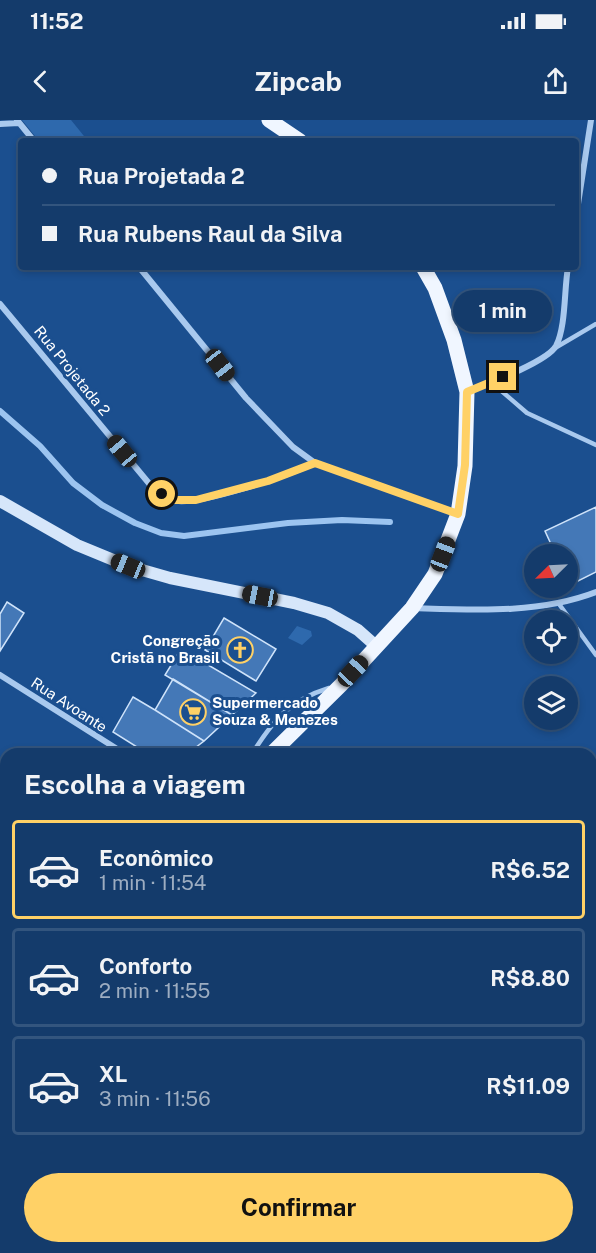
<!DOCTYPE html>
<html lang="pt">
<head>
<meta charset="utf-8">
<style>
  :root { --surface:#143b6b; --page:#1d4271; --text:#f1f3f6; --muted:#9dadc1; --line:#33557e; --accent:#ffd166 }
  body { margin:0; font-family:"Public Sans",sans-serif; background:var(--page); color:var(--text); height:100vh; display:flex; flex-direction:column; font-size:22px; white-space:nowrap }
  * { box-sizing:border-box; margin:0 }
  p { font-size:20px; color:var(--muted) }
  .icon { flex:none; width:33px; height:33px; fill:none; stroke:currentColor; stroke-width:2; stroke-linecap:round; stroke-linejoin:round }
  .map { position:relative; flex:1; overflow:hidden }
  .sheet { position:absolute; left:0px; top:628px; width:597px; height:506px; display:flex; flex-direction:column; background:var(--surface); border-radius:18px 18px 0 0; box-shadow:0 3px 9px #0003,0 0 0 2px var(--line) }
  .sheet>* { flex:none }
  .banner { position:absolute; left:18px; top:18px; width:561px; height:132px; border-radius:6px; box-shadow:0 3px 9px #0003,0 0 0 2px var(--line); display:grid; align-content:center; height:132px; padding:0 24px; background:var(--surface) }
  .needle { width:39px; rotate:246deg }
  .buttons { position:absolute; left:524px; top:424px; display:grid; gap:12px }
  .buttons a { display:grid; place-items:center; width:54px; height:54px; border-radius:50%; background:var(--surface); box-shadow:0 3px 9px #0003,0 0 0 2px var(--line); font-size:30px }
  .end { position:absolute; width:27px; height:27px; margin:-14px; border:8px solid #ffd166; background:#111; box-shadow:0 0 0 3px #111 }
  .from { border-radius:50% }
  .bubble { position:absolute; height:42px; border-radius:21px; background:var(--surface); box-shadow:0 3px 9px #0003,0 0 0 2px var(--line); font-size:20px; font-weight:700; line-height:42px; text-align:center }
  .car { position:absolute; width:18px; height:36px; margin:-18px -9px; border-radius:8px; box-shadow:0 0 4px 2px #0007; background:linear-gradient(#222 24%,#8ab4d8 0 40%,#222 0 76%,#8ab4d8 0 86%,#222 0) }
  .banner b { display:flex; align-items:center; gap:21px; height:57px; font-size:22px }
  .banner b+b { border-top:2px solid var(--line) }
  .banner i { width:15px; height:15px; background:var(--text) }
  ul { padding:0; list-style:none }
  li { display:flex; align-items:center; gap:18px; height:99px; margin:0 12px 9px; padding:0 12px; border:3px solid var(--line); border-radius:6px }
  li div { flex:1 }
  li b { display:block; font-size:22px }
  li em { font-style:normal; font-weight:700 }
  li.on { border-color:var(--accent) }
  li>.icon { width:54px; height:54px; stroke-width:1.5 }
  h2 { padding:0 24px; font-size:27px; line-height:72px }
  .cta { display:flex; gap:12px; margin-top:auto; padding:12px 24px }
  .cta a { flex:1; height:69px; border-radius:36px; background:var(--accent); color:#111; font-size:24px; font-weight:700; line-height:69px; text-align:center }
  .status { display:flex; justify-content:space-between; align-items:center; height:42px; padding:0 30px; background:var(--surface); direction:ltr }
  .status svg { height:16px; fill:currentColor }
  header { display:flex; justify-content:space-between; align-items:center; height:78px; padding:0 24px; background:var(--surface); font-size:27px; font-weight:700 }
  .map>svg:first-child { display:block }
  .green { fill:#2e69ad }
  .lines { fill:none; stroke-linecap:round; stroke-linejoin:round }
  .stream { stroke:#9cc4f0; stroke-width:6 }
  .building { fill:#4478b7; stroke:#cfe3fa; stroke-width:1.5 }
  .lane { stroke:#a9c9ee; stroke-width:4.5 }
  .street { stroke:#a9c9ee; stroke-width:6 }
  .secondary { stroke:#d6e6fa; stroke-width:12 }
  .primary { stroke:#f0f6ff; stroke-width:15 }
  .route { stroke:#ffd166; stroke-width:8 }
  .labels { text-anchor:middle; stroke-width:6; stroke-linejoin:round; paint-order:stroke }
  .street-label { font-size:15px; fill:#fff; stroke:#1b4f8f }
  .poi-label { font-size:15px; font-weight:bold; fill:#fff; stroke:#1b4f8f; text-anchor:end }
</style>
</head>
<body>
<div class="status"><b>11:52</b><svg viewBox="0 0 49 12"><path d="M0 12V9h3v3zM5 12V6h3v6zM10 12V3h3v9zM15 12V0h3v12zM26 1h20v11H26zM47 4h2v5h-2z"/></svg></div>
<header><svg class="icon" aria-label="back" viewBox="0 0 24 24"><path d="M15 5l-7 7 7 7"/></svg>Zipcab<svg class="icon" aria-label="share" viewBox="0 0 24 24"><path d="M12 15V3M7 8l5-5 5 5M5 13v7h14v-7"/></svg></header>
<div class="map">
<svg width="596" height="1133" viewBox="0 0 596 1133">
  <rect width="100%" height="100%" fill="#1b4f8f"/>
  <!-- green -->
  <path class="green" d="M22,0H71L88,21H39Z
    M297,506L311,511L312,516L302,525L288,518Z
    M275,1128H345L347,1133H264Z"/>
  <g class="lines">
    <!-- stream -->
    <path class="stream" d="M0,291L40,326L73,363L102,385L135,403L161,413L184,416L288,403L342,400L390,402
      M0,985L6,991
      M117,1128L120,1133"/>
  </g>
  <!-- building -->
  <path class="building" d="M596,387V452L570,465L567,459V435H556L545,411Z
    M7,482L24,493L0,531V494Z
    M224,498L276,529L256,561L205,530Z
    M181,529L256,573L232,595L165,555Z
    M173,559L232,595L204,621L155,590Z
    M133,577L155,590L204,621L187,634H148L113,612Z"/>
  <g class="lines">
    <!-- lane -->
    <path class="lane" d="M555,228L596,204
      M491,262L527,293L596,325
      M559,484L596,535
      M252,634C273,600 290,580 329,568
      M591,910L596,907"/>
    <!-- street -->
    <path class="street" d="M17,0L34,21
      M0,4L19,3
      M576,97L591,0
      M139,147L246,278L293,327L315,343L458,394
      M0,184L152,367C158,371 165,377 172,380C195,388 290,354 315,343
      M469,271C487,264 547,242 556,226C566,207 564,170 568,147
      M413,488C474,490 539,494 596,472
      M0,555L125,634
      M0,772L6,776
      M0,800L6,795
      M0,932H6
      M0,1072L6,1078
      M49,1128L53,1133
      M161,1128L163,1133"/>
    <!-- secondary -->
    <path class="secondary" d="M0,381L77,425L128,446L170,458L294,483L328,493L358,510L376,526"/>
    <!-- primary -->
    <path class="primary" d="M269,0L300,21
      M271,634L341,565L412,488L435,454L458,394L465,346L467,272L454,220L435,168L423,147
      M0,887L6,883"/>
  </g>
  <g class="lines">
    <!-- route -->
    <path class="route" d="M162,374L173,380H196L268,361L315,343L458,394L465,345L467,272L503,257"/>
  </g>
  <!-- icons -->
  <defs>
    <g id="church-ring" transform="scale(1.35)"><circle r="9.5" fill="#1b4f8f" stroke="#ffd166" stroke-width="1.5"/><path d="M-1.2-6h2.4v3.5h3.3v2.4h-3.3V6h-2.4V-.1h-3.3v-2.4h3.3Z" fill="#ffd166"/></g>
    <g id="supermarket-ring" transform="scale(1.35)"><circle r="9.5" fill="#1b4f8f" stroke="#ffd166" stroke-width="1.5"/><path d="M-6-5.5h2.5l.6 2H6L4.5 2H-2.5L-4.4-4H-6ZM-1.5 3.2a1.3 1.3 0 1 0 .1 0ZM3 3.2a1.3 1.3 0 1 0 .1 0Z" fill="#ffd166"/></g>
  </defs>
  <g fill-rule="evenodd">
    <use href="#church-ring" x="240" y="530"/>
    <use href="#supermarket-ring" x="193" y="592"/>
  </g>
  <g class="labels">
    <!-- street labels -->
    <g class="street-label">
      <text transform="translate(72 251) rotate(51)" y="5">Rua Projetada 2</text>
      <text transform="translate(69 585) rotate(33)" y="5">Rua Avoante</text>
    </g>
    <!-- poi labels -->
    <g class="poi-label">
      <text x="220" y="526">Congreção<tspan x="220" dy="17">Cristã no Brasil</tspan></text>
      <text x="212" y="588" text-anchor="start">Supermercado<tspan x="212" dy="17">Souza &amp; Menezes</tspan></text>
    </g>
  </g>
</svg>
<div class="buttons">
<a><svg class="needle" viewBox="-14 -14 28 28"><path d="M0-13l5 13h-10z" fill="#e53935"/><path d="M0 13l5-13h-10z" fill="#9dadc1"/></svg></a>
<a><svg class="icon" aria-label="locate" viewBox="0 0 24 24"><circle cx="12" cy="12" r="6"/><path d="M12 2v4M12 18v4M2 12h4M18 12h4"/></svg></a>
<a><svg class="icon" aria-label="layers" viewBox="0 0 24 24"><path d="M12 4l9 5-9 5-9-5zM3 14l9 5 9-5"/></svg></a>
</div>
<i class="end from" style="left:162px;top:374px"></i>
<i class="end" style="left:503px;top:257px"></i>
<div class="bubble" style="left:453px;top:170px;width:99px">1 min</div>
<i class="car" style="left:220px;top:245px;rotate:142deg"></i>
<i class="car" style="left:122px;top:331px;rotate:320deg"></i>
<i class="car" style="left:443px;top:434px;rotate:21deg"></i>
<i class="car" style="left:128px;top:446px;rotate:292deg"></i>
<i class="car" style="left:260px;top:476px;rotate:281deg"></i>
<i class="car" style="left:353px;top:551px;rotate:43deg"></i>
<div class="banner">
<b><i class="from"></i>Rua Projetada 2</b>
<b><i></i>Rua Rubens Raul da Silva</b>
</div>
<section class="sheet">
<h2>Escolha a viagem</h2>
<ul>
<li class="on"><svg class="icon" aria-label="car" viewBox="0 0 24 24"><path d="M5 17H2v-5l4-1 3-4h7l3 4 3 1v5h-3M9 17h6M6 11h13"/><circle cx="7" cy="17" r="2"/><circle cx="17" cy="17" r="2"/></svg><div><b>Econômico</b><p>1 min · 11:54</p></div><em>R$6.52</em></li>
<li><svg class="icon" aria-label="car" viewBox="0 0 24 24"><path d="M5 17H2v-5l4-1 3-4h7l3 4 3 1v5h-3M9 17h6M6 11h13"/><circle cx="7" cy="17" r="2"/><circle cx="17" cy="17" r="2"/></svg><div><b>Conforto</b><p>2 min · 11:55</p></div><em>R$8.80</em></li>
<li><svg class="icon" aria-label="car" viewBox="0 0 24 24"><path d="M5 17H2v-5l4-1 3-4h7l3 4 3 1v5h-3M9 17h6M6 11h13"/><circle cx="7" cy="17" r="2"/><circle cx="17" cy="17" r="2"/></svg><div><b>XL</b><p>3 min · 11:56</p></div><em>R$11.09</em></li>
</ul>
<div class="cta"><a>Confirmar</a></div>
</section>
</div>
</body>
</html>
